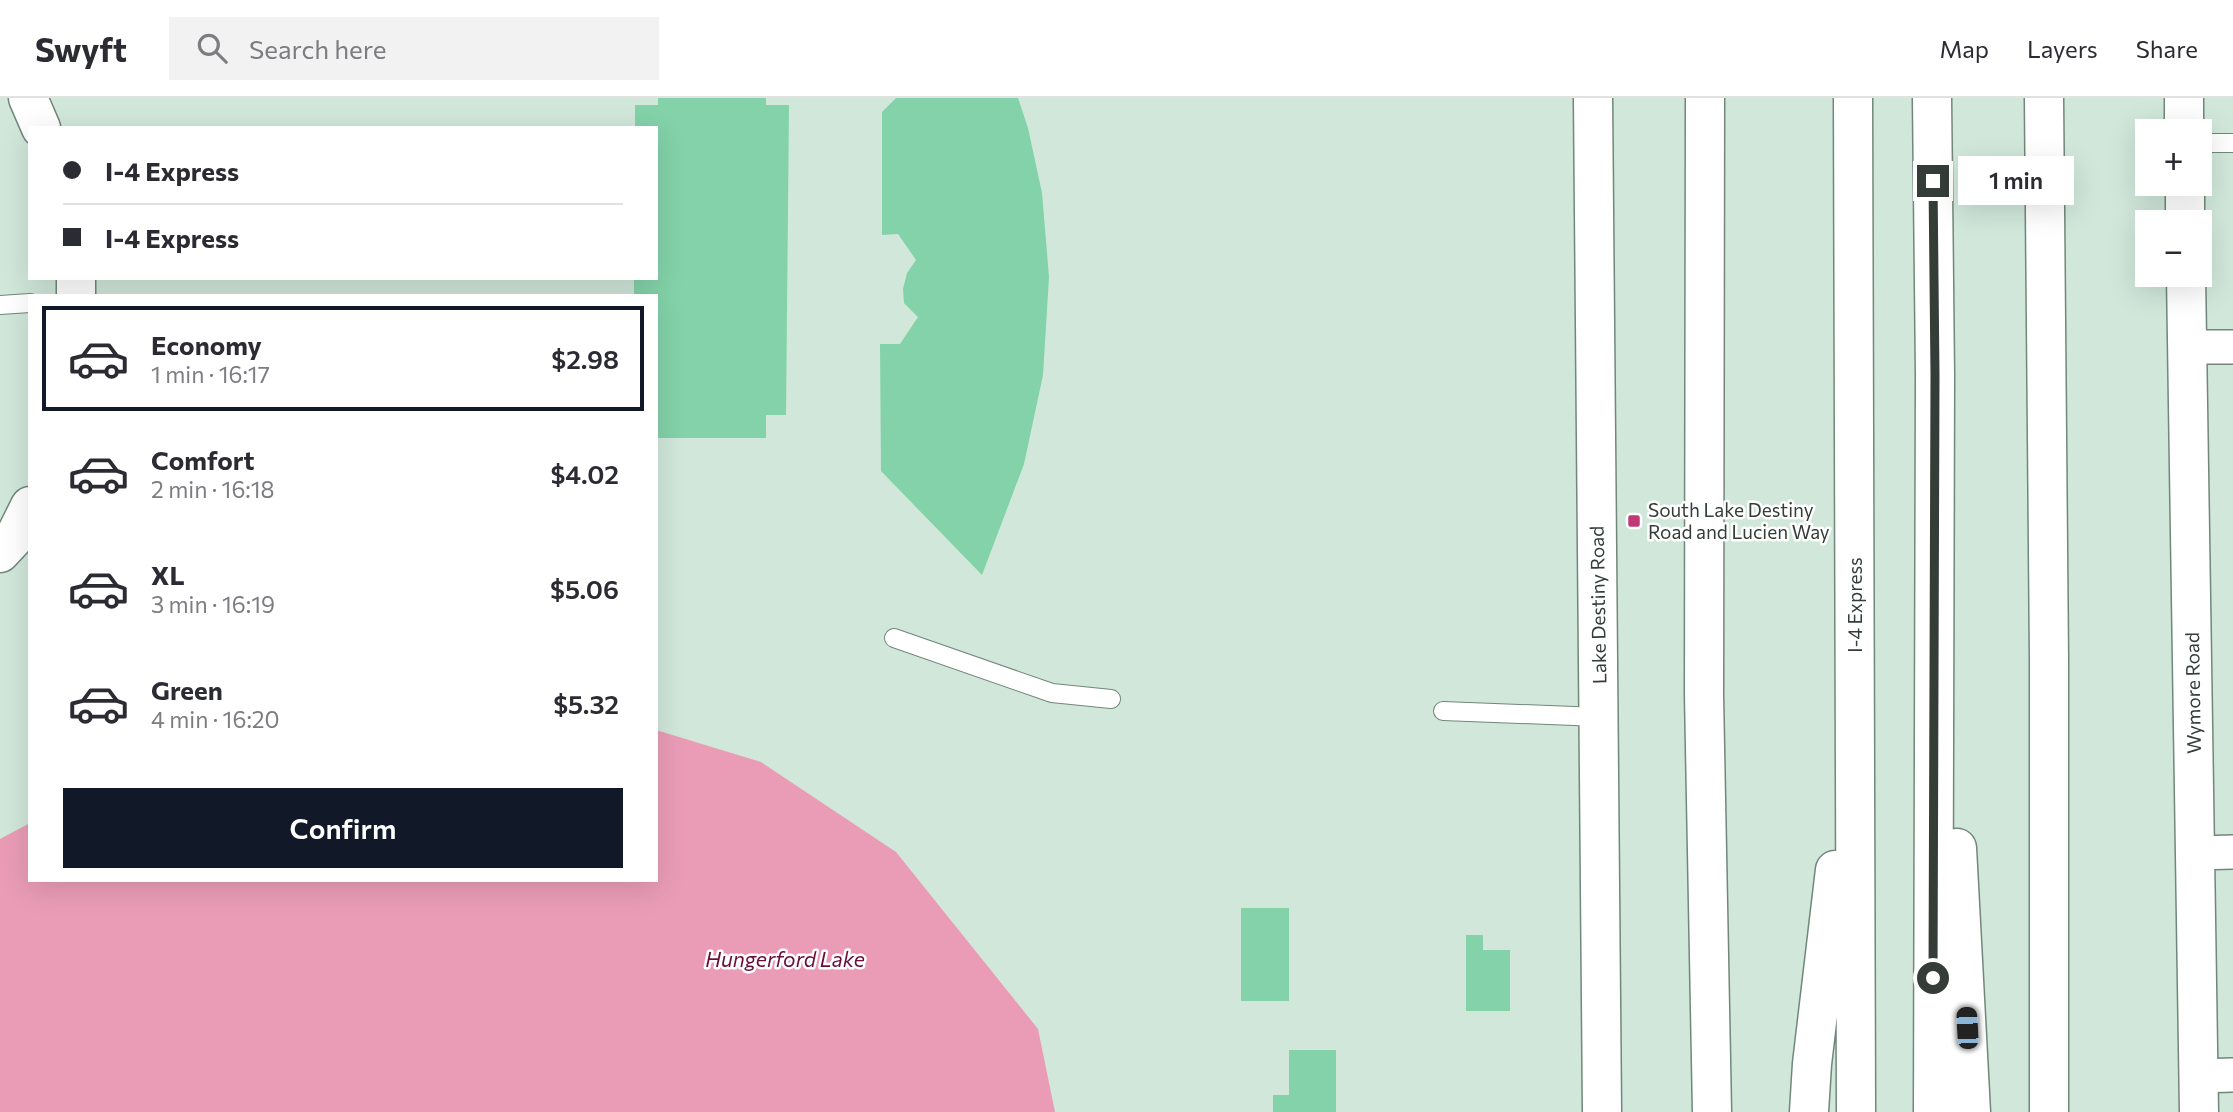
<!DOCTYPE html>
<html lang="en">
<head>
<meta charset="utf-8">
<style>
  :root { --surface:#fff; --page:#f2f2f3; --text:#2b2b33; --muted:#7c7c81; --line:#e1e1e2; --accent:#111827 }
  body { margin:0; font-family:Commissioner,sans-serif; background:var(--page); color:var(--text); height:100vh; display:flex; flex-direction:column; font-size:26px; white-space:nowrap }
  * { box-sizing:border-box; margin:0 }
  p { font-size:23px; color:var(--muted) }
  .icon { flex:none; width:38px; height:38px; fill:none; stroke:currentColor; stroke-width:2; stroke-linecap:round; stroke-linejoin:round }
  .map { position:relative; flex:1; overflow:hidden }
  .details { position:absolute; left:28px; top:196px; width:630px; height:588px; display:flex; flex-direction:column; background:var(--surface); border-radius:0px; box-shadow:0 7px 28px #0002 }
  .details>* { flex:none }
  .banner { position:absolute; left:28px; top:28px; width:630px; height:154px; border-radius:0px; box-shadow:0 7px 28px #0002; display:grid; align-content:center; height:154px; padding:0 35px; background:var(--surface) }
  .tools { position:absolute; left:2135px; top:21px; display:grid; gap:14px }
  .tools a { display:grid; place-items:center; width:77px; height:77px; border-radius:0px; background:var(--surface); box-shadow:0 7px 28px #0002; font-size:35px }
  .end { position:absolute; width:32px; height:32px; margin:-16px; border:9px solid #343d38; background:#fff; box-shadow:0 0 0 4px #fff }
  .from { border-radius:50% }
  .bubble { position:absolute; height:49px; border-radius:0px; background:var(--surface); box-shadow:0 7px 28px #0002; font-size:23px; font-weight:600; line-height:49px; text-align:center }
  .car { position:absolute; width:21px; height:42px; margin:-21px -10px; border-radius:9px; box-shadow:0 0 5px 2px #0007; background:linear-gradient(#222 24%,#8ab4d8 0 40%,#222 0 76%,#8ab4d8 0 86%,#222 0) }
  .banner b { display:flex; align-items:center; gap:24px; height:66px; font-size:26px }
  .banner b+b { border-top:2px solid var(--line) }
  .banner i { width:18px; height:18px; background:var(--text) }
  ul { padding:12px 0 0; list-style:none }
  li { display:flex; align-items:center; gap:21px; height:105px; margin:0 14px 10px; padding:0 21px; border:4px solid transparent; border-radius:0px }
  li div { flex:1 }
  li b { display:block; font-size:26px }
  li em { font-style:normal; font-weight:600 }
  li.current { border-color:var(--accent) }
  li>.icon { width:63px; height:63px; stroke-width:1.5 }
  .cta { display:flex; gap:14px; margin-top:auto; padding:14px 35px }
  .cta a { flex:1; height:80px; border-radius:0px; background:var(--accent); color:#fff; font-size:28px; font-weight:600; line-height:80px; text-align:center }
  header { display:flex; align-items:center; gap:42px; box-sizing:border-box; height:98px; padding:0 35px; background:var(--surface); border-bottom:2px solid var(--line) }
  header strong { font-size:33px }
  nav { display:flex; gap:38px; margin-inline-start:auto; font-size:24px }
  .search { width:490px; height:63px; background:var(--page); display:flex; align-items:center; gap:18px; box-sizing:border-box; padding:0 24px; border-radius:0px; color:var(--muted); font-size:26px }
  .map>svg:first-child { display:block }
  .water { fill:#ea9cb7 }
  .building { fill:#83d2a9 }
  .lines { fill:none; stroke-linecap:round; stroke-linejoin:round }
  .lane-casing { stroke:#71877b; stroke-width:20 }
  .street-casing { stroke:#71877b; stroke-width:36 }
  .secondary-casing { stroke:#71877b; stroke-width:41 }
  .highway-casing { stroke:#71877b; stroke-width:41 }
  .lane { stroke:#fff; stroke-width:18 }
  .street { stroke:#fff; stroke-width:33 }
  .secondary { stroke:#fff; stroke-width:38 }
  .highway { stroke:#fff; stroke-width:38 }
  .route { stroke:#343d38; stroke-width:9 }
  .poi-dot { fill:#c03874; stroke:#fff; stroke-width:2.5 }
  .labels { text-anchor:middle; stroke-width:5; stroke-linejoin:round; paint-order:stroke }
  .poi-label { font-size:19px; fill:#343d38; stroke:#fff; text-anchor:start }
  .street-label { font-size:19px; fill:#343d38; stroke:#fff }
  .water-label { font-size:21px; font-style:italic; fill:#690e3a; stroke:#fff }
</style>
</head>
<body>
<header>
<strong>Swyft</strong>
<div class="search"><svg class="icon" aria-label="search" viewBox="0 0 24 24"><circle cx="10" cy="10" r="6"/><path d="M15 15l6 6"/></svg>Search here</div>
<nav><a>Map</a><a>Layers</a><a>Share</a></nav>
</header>
<div class="map">
<svg width="2233" height="1014" viewBox="0 0 2233 1014">
  <rect width="100%" height="100%" fill="#d0e7da"/>
  <!-- water -->
  <path class="water" d="M656,632L761,664L896,754L1038,931L1055,1014H0V741L30,725V782H656Z"/>
  <!-- building -->
  <path class="building" d="M658,0H766V7H789L786,317H766V340H656V198H634V180H656V30H635V7H658Z
    M896,0H1018L1028,30L1042,95L1049,179L1043,277L1024,366L982,477L881,373L880,246H900L918,219L904,205L903,191L907,175L916,162L898,136L882,137V14Z
    M1241,810H1289V903H1241Z
    M1466,837H1483V852H1510V913H1466Z
    M1289,952H1336V1014H1273V997H1289Z"/>
  <g class="lines">
    <!-- lane casing -->
    <g class="lane-casing">
      <path id="lane" d="M2200,45H2233
        M0,207L30,205
        M894,540L1052,595L1111,601
        M1443,613L1599,619"/>
    </g>
    <!-- street casing -->
    <g class="street-casing">
      <path id="street" d="M2187,249H2233
        M2196,755L2233,754
        M2198,978L2233,977"/>
    </g>
    <!-- secondary casing -->
    <g class="secondary-casing">
      <path id="secondary" d="M28,0L41,30
        M1593,0L1602,1014
        M2184,0V33
        M2185,86V124
        M2186,177L2199,1014
        M76,180V198
        M0,455L14,440L30,408"/>
    </g>
    <!-- highway casing -->
    <g class="highway-casing">
      <path id="highway" d="M1705,0L1704,597L1712,1014
        M1853,0L1856,1014
        M1932,0L1935,277L1933,1014
        M2044,0L2049,562V1014
        M1957,750L1971,1014
        M1809,1014L1812,966L1835,772"/>
    </g>
    <!-- lane -->
    <use href="#lane" class="lane"/>
    <!-- street -->
    <use href="#street" class="street"/>
    <!-- secondary -->
    <use href="#secondary" class="secondary"/>
    <!-- highway -->
    <use href="#highway" class="highway"/>
  </g>
  <g class="lines">
    <!-- route -->
    <path class="route" d="M1933,83L1935,277L1933,880"/>
  </g>
  <!-- markers -->
  <rect class="poi-dot" x="1627" y="416" width="14" height="14" rx="3.5"/>
  <g class="labels">
    <!-- poi labels -->
    <g class="poi-label">
      <text x="1648" y="419">South Lake Destiny<tspan x="1648" dy="22">Road and Lucien Way</tspan></text>
    </g>
    <!-- street labels -->
    <g class="street-label">
      <text transform="translate(1598 507) rotate(-91)" y="7">Lake Destiny Road</text>
      <text transform="translate(1855 507) rotate(-90)" y="7">I-4 Express</text>
      <text transform="translate(2193 595) rotate(-91)" y="7">Wymore Road</text>
    </g>
    <!-- water labels -->
    <g class="water-label">
      <text x="785" y="869">Hungerford Lake</text>
    </g>
  </g>
</svg>
<div class="tools">
<a>+</a>
<a>−</a>
</div>
<i class="end from" style="left:1933px;top:880px"></i>
<i class="end" style="left:1933px;top:83px"></i>
<div class="bubble" style="left:1958px;top:58px;width:116px">1 min</div>
<i class="car" style="left:1967px;top:930px;rotate:357deg"></i>
<div class="banner">
<b><i class="from"></i>I-4 Express</b>
<b><i></i>I-4 Express</b>
</div>
<section class="details">
<ul>
<li class="current"><svg class="icon" aria-label="car" viewBox="0 0 24 24"><path d="M5 17H2v-5l4-1 3-4h7l3 4 3 1v5h-3M9 17h6M6 11h13"/><circle cx="7" cy="17" r="2"/><circle cx="17" cy="17" r="2"/></svg><div><b>Economy</b><p>1 min · 16:17</p></div><em>$2.98</em></li>
<li><svg class="icon" aria-label="car" viewBox="0 0 24 24"><path d="M5 17H2v-5l4-1 3-4h7l3 4 3 1v5h-3M9 17h6M6 11h13"/><circle cx="7" cy="17" r="2"/><circle cx="17" cy="17" r="2"/></svg><div><b>Comfort</b><p>2 min · 16:18</p></div><em>$4.02</em></li>
<li><svg class="icon" aria-label="car" viewBox="0 0 24 24"><path d="M5 17H2v-5l4-1 3-4h7l3 4 3 1v5h-3M9 17h6M6 11h13"/><circle cx="7" cy="17" r="2"/><circle cx="17" cy="17" r="2"/></svg><div><b>XL</b><p>3 min · 16:19</p></div><em>$5.06</em></li>
<li><svg class="icon" aria-label="car" viewBox="0 0 24 24"><path d="M5 17H2v-5l4-1 3-4h7l3 4 3 1v5h-3M9 17h6M6 11h13"/><circle cx="7" cy="17" r="2"/><circle cx="17" cy="17" r="2"/></svg><div><b>Green</b><p>4 min · 16:20</p></div><em>$5.32</em></li>
</ul>
<div class="cta"><a>Confirm</a></div>
</section>
</div>
</body>
</html>
